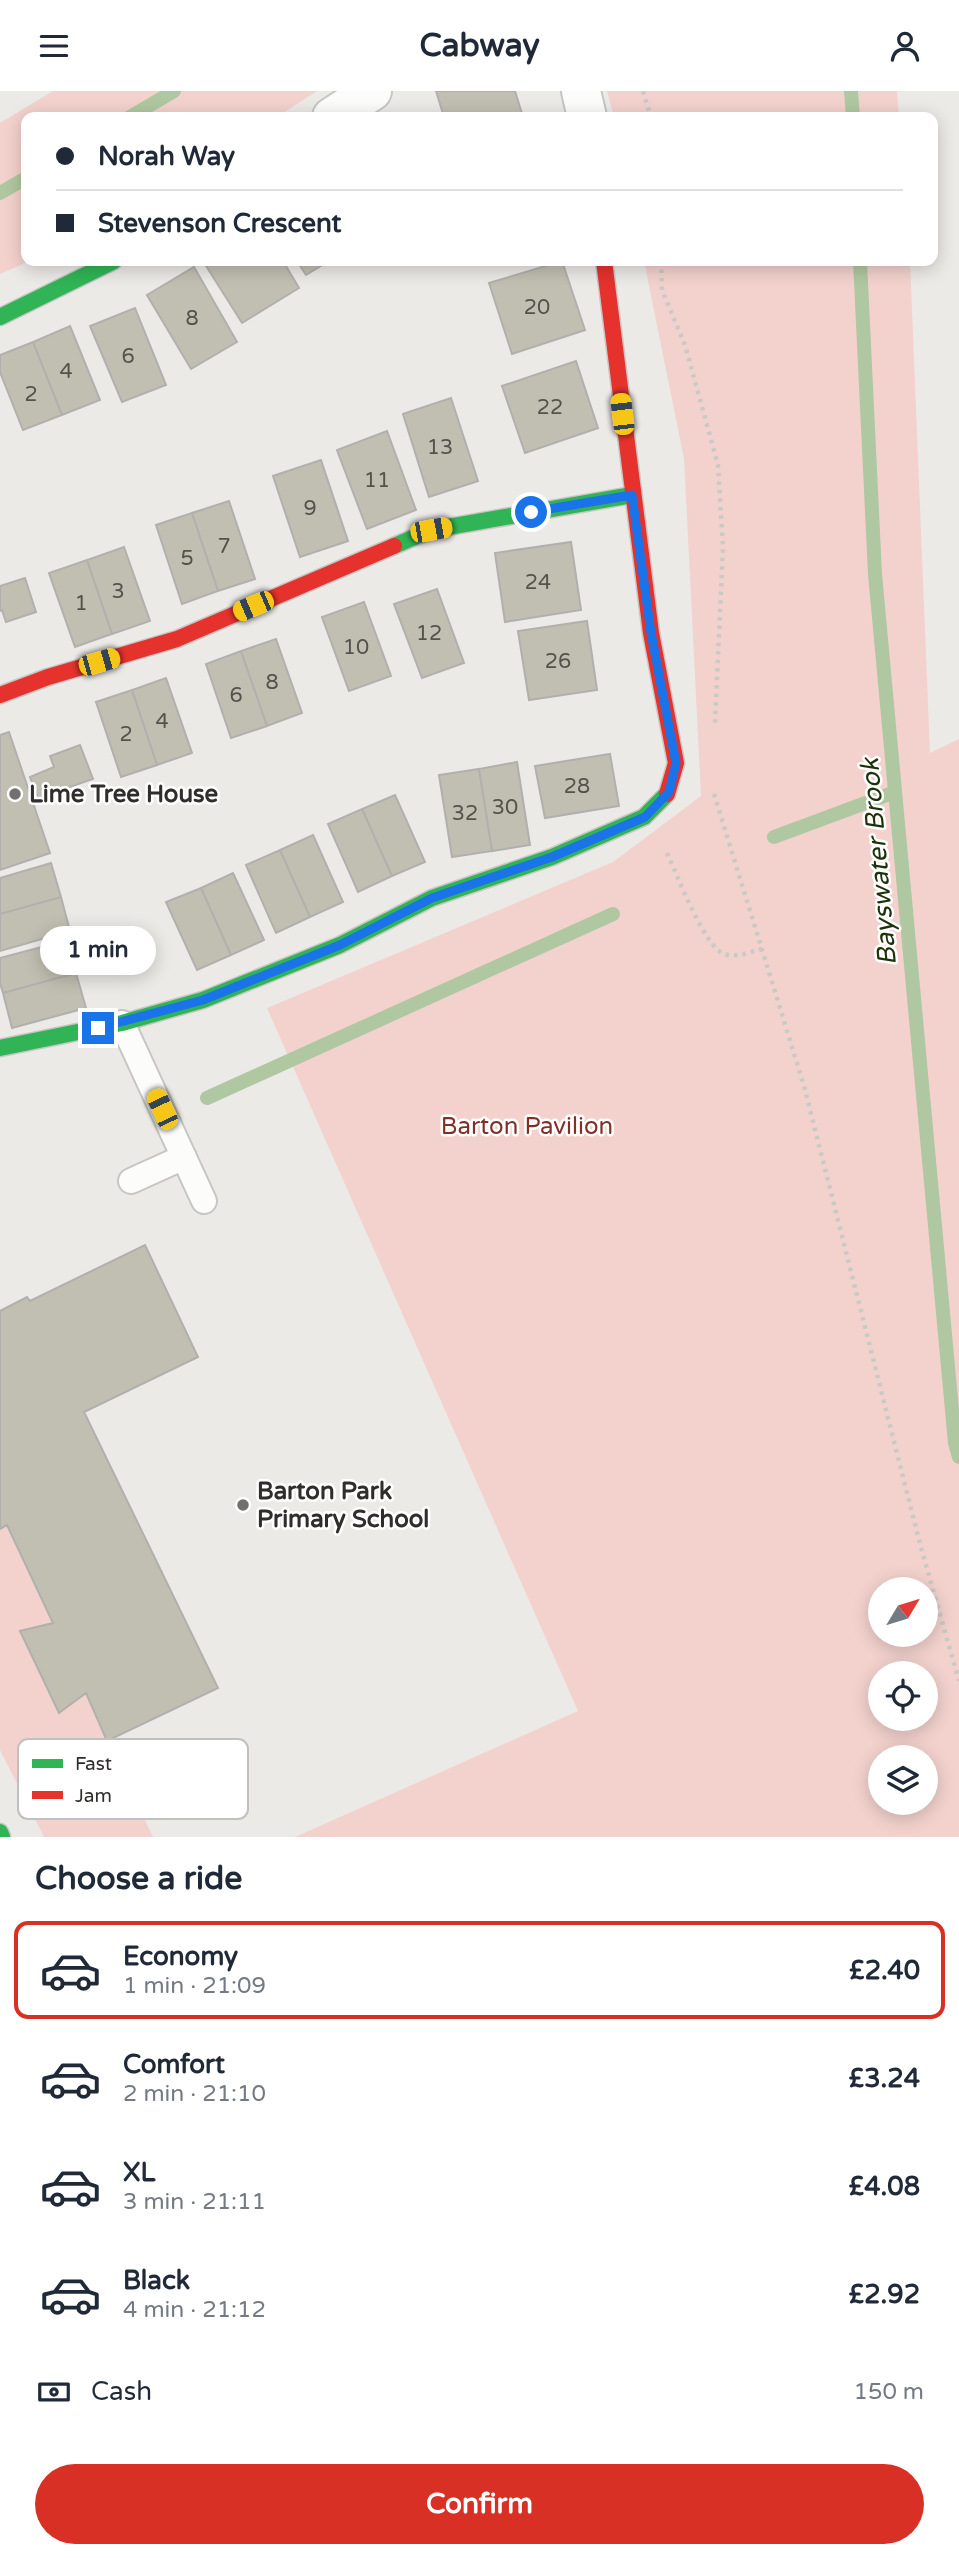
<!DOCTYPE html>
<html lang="en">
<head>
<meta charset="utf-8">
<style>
  :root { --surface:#fff; --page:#f2f2f3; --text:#1f2937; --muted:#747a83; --line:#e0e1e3; --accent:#d93025 }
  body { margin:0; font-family:"Varela Round",sans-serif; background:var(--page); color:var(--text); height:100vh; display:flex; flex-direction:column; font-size:26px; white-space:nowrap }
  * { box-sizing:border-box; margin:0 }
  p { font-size:23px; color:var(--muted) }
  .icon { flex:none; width:38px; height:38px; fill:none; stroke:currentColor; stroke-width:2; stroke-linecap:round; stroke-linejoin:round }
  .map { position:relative; height:1746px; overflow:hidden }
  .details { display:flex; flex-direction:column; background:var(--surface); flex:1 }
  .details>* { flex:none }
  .top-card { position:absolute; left:21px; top:21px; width:917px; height:154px; border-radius:14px; box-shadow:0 4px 18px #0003; display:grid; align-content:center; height:154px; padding:0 35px; background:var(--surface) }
  .needle { width:46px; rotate:52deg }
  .tools { position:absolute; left:868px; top:1486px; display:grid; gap:14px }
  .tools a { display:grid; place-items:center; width:70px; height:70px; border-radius:50%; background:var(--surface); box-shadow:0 4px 18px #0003; font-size:35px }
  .end { position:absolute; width:32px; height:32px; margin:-16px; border:9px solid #1a73e8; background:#fff; box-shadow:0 0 0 4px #fff }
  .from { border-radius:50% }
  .bubble { position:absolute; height:49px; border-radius:24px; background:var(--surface); box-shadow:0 4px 18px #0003; font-size:23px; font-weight:700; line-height:49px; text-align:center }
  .car { position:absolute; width:21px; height:42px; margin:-21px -10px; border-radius:9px; box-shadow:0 0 5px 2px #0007; background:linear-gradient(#f5c518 24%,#345 0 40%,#f5c518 0 76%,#345 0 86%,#f5c518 0) }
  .top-card b { display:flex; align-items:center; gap:24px; height:66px; font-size:26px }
  .top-card b+b { border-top:2px solid var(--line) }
  .top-card i { width:18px; height:18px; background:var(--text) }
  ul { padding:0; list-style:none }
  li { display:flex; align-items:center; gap:21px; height:98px; margin:0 14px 10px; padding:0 21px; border:4px solid transparent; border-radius:14px }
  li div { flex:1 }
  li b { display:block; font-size:26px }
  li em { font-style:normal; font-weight:700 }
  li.active { border-color:var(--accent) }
  li>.icon { width:63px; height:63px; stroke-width:1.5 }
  h2 { padding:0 35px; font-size:32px; line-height:84px }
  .pay { display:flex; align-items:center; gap:18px; height:77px; padding:0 35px; font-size:26px }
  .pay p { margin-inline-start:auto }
  .primary-button { display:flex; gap:14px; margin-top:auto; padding:14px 35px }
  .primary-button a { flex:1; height:80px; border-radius:42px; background:var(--accent); color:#fff; font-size:28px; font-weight:700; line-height:80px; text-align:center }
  header { display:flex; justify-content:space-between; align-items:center; height:91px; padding:0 35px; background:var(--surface); font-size:32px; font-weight:700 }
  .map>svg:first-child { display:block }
  .green { fill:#f3d2cd; fill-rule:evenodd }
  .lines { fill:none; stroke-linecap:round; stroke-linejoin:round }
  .stream { stroke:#b0c8a1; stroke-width:14 }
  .building { fill:#c0bfb1; stroke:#b1b0ae; stroke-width:2 }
  .lane-casing { stroke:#c7c6c4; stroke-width:28 }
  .street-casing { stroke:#c7c6c4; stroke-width:42 }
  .fast-casing { stroke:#c7c6c4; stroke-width:19 }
  .jam-casing { stroke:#c7c6c4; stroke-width:19 }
  .path { stroke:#cac9c8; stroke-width:4.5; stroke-dasharray:3.5 5; stroke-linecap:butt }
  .lane { stroke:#fcfcfb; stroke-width:24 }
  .street { stroke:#fcfcfb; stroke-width:38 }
  .fast { stroke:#30b455; stroke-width:16 }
  .jam { stroke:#e5322d; stroke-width:16 }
  .route { stroke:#1a73e8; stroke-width:9 }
  .poi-dot { fill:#72706d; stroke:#fff; stroke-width:2.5 }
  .labels { text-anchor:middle; stroke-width:5; stroke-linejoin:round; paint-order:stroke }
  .number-label { font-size:21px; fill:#54524d }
  .poi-label { font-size:24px; font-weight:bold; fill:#302e2c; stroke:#fff; text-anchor:start }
  .park-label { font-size:24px; fill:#813029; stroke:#fff }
  .water-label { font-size:26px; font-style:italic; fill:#1b320b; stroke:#fff }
  .key { fill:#fff; stroke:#c1c0c0; stroke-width:2 }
  .key-label { font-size:19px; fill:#302e2c }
</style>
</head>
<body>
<header><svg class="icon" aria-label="menu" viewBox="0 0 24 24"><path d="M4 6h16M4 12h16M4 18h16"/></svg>Cabway<svg class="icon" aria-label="person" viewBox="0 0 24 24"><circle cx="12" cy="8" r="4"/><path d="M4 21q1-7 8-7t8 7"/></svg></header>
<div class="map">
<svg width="959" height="1746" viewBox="0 0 959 1746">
  <rect width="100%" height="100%" fill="#eceae7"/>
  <!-- green -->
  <path class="green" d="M53,0H317L277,26H26V170H30L0,183V32Z
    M607,0H897L899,26H614Z
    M644,170H910L930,662L959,648V1746H295L578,1620L267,917L613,771L701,705L684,368ZM880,1498H926V1544H880ZM880,1582H926V1628H880ZM880,1666H926V1712H880Z
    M0,1419L153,1746H44L0,1659Z"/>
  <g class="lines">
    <!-- stream -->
    <path class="stream" d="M851,0L853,26
      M130,26L174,0
      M0,102L26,87
      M860,170L875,483L955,1352L959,1366
      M774,746L895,701
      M207,1007L613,823"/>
  </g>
  <!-- building -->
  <path class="building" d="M436,0H515L523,26H444Z
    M203,170H283L299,197L242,232Z
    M297,170H329L306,184Z
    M562,170L585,239L512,263L489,192Z
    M194,176L237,251L191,278L147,204Z
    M135,217L166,294L122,311L90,235Z
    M70,235L100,309L62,324L33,251Z
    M33,251L62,324L23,339L0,281V264Z
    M576,270L598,337L525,362L502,295Z
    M451,307L478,390L429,406L403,323Z
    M387,340L416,419L367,438L337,359Z
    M321,369L348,450L300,466L273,385Z
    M229,410L255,488L218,500L192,422Z
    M192,422L218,500L182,513L156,434Z
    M571,451L581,519L505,531L495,462Z
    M124,456L150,530L112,543L87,469Z
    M87,469L112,543L75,556L49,482Z
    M25,487L36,521L6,531L2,519L0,520V495Z
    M437,498L464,572L422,587L394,513Z
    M364,511L391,585L349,600L322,526Z
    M587,530L597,599L529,609L518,540Z
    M276,548L302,622L267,635L241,560Z
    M241,560L267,635L231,647L206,573Z
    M166,587L192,662L157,674L132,599Z
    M132,599L157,674L121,686L96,611Z
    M9,641L50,762L0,779V644Z
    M80,654L93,688L38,707L30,686L54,676L50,665Z
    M610,663L619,715L545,727L535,675Z
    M517,671L530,754L492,760L479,678Z
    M479,678L492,760L452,766L439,684Z
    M395,704L425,771L392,785L362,718Z
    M362,718L392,785L358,801L328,733Z
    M313,744L343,811L310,826L280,759Z
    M280,759L310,826L276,842L246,774Z
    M51,772L61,806L0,823V787Z
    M233,782L264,849L231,864L201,797Z
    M201,797L231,864L197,879L166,811Z
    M61,806L70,840L0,860V823Z
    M68,849L76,882L3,902L0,892V867Z
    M76,882L86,917L12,937L3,902Z
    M145,1154L198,1266L84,1321L218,1597L107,1650L86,1602L59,1622L20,1540L53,1532L7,1434L0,1438V1220L27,1206L30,1210Z"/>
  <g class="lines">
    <!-- lane casing -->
    <g class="lane-casing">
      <path id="lane" d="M122,932L204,1110
        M131,1090L184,1066"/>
    </g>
    <!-- street casing -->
    <g class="street-casing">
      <path id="street" d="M581,0L587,26
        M332,26L372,0"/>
    </g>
    <!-- fast casing -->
    <g class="fast-casing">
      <path id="fast" d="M0,226L114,170
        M394,455L431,439L632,404
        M0,957L122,932L203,909L340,854L432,807L552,766L644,726L667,703
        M0,1741L2,1746"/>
    </g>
    <!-- jam casing -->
    <g class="jam-casing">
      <path id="jam" d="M604,170L651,542L676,672L667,703
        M0,604L48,586L177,548L394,455"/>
    </g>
    <!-- path -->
    <path class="path" d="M643,0L651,26
      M661,170L662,199L685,254L718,374L723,456L715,632
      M714,703L804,995L920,1453L959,1590
      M667,762C677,783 704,856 724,863C736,867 750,861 762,858"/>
    <!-- lane -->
    <use href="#lane" class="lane"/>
    <!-- street -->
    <use href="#street" class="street"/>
    <!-- fast -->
    <use href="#fast" class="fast"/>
    <!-- jam -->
    <use href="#jam" class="jam"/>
  </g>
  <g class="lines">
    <!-- route -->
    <path class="route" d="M98,937L203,909L340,854L432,807L552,766L645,726L669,701L676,672L651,542L632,404L531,421"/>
  </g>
  <!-- markers -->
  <g class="poi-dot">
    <circle cx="15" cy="703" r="7"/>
    <circle cx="243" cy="1414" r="7"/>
  </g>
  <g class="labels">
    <!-- number labels -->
    <g class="number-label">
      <text x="537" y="223">20</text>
      <text x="192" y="234">8</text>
      <text x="128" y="272">6</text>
      <text x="66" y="287">4</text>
      <text x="31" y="310">2</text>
      <text x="550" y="323">22</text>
      <text x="440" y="363">13</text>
      <text x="377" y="396">11</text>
      <text x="310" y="424">9</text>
      <text x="224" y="462">7</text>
      <text x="187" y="474">5</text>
      <text x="538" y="498">24</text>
      <text x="118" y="507">3</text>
      <text x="81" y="519">1</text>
      <text x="429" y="549">12</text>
      <text x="356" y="563">10</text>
      <text x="558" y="577">26</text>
      <text x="272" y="598">8</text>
      <text x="236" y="611">6</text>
      <text x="162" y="637">4</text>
      <text x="126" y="650">2</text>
      <text x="577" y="702">28</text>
      <text x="505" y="723">30</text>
      <text x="465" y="729">32</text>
    </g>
    <!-- poi labels -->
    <g class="poi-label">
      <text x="29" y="711">Lime Tree House</text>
      <text x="257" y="1408">Barton Park<tspan x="257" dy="28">Primary School</tspan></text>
    </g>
    <!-- park labels -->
    <g class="park-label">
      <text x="527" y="1043">Barton Pavilion</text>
    </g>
    <!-- water labels -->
    <g class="water-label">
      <text transform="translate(878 771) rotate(-95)" y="9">Bayswater Brook</text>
    </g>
  </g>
  <!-- legend -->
  <rect x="18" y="1648" width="230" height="80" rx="10" class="key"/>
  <rect x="32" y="1668" width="31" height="9" fill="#30b455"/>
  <rect x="32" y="1700" width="31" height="8" fill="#e5322d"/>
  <g class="key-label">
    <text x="75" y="1679">Fast</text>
    <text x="75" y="1711">Jam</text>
  </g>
</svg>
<div class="tools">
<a><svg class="needle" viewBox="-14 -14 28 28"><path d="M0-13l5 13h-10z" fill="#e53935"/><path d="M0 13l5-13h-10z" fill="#747a83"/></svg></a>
<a><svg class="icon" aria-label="locate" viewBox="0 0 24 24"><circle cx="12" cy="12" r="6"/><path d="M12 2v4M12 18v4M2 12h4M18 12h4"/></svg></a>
<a><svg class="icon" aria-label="layers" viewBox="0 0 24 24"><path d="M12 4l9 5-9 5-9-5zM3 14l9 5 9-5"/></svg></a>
</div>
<i class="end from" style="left:531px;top:421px"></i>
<i class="end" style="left:98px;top:937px"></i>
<div class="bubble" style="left:40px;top:835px;width:116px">1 min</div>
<i class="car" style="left:622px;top:323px;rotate:353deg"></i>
<i class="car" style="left:431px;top:439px;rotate:80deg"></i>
<i class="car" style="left:253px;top:515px;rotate:247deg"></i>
<i class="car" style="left:99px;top:571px;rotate:74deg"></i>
<i class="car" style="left:162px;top:1018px;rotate:335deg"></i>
<div class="top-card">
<b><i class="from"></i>Norah Way</b>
<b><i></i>Stevenson Crescent</b>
</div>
</div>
<section class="details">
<h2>Choose a ride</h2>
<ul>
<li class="active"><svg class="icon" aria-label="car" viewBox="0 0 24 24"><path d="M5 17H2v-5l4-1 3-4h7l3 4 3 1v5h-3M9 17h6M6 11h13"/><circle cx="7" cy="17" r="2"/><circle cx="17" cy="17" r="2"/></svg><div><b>Economy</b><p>1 min · 21:09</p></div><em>£2.40</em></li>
<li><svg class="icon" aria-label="car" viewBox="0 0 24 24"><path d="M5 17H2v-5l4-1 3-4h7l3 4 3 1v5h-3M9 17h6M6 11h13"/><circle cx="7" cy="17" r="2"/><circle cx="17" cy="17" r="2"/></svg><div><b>Comfort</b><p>2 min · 21:10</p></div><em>£3.24</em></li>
<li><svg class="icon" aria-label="car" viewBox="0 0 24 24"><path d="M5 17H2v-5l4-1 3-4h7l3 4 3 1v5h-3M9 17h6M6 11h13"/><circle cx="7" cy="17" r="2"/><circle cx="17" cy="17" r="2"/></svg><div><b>XL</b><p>3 min · 21:11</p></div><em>£4.08</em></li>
<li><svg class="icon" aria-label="car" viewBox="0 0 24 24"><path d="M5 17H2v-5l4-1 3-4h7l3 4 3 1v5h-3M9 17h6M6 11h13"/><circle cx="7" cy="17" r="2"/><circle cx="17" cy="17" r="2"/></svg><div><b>Black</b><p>4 min · 21:12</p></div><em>£2.92</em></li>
</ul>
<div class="pay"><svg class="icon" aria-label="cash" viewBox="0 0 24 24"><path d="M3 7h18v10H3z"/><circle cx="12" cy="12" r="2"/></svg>Cash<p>150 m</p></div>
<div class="primary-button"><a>Confirm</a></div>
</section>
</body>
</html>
